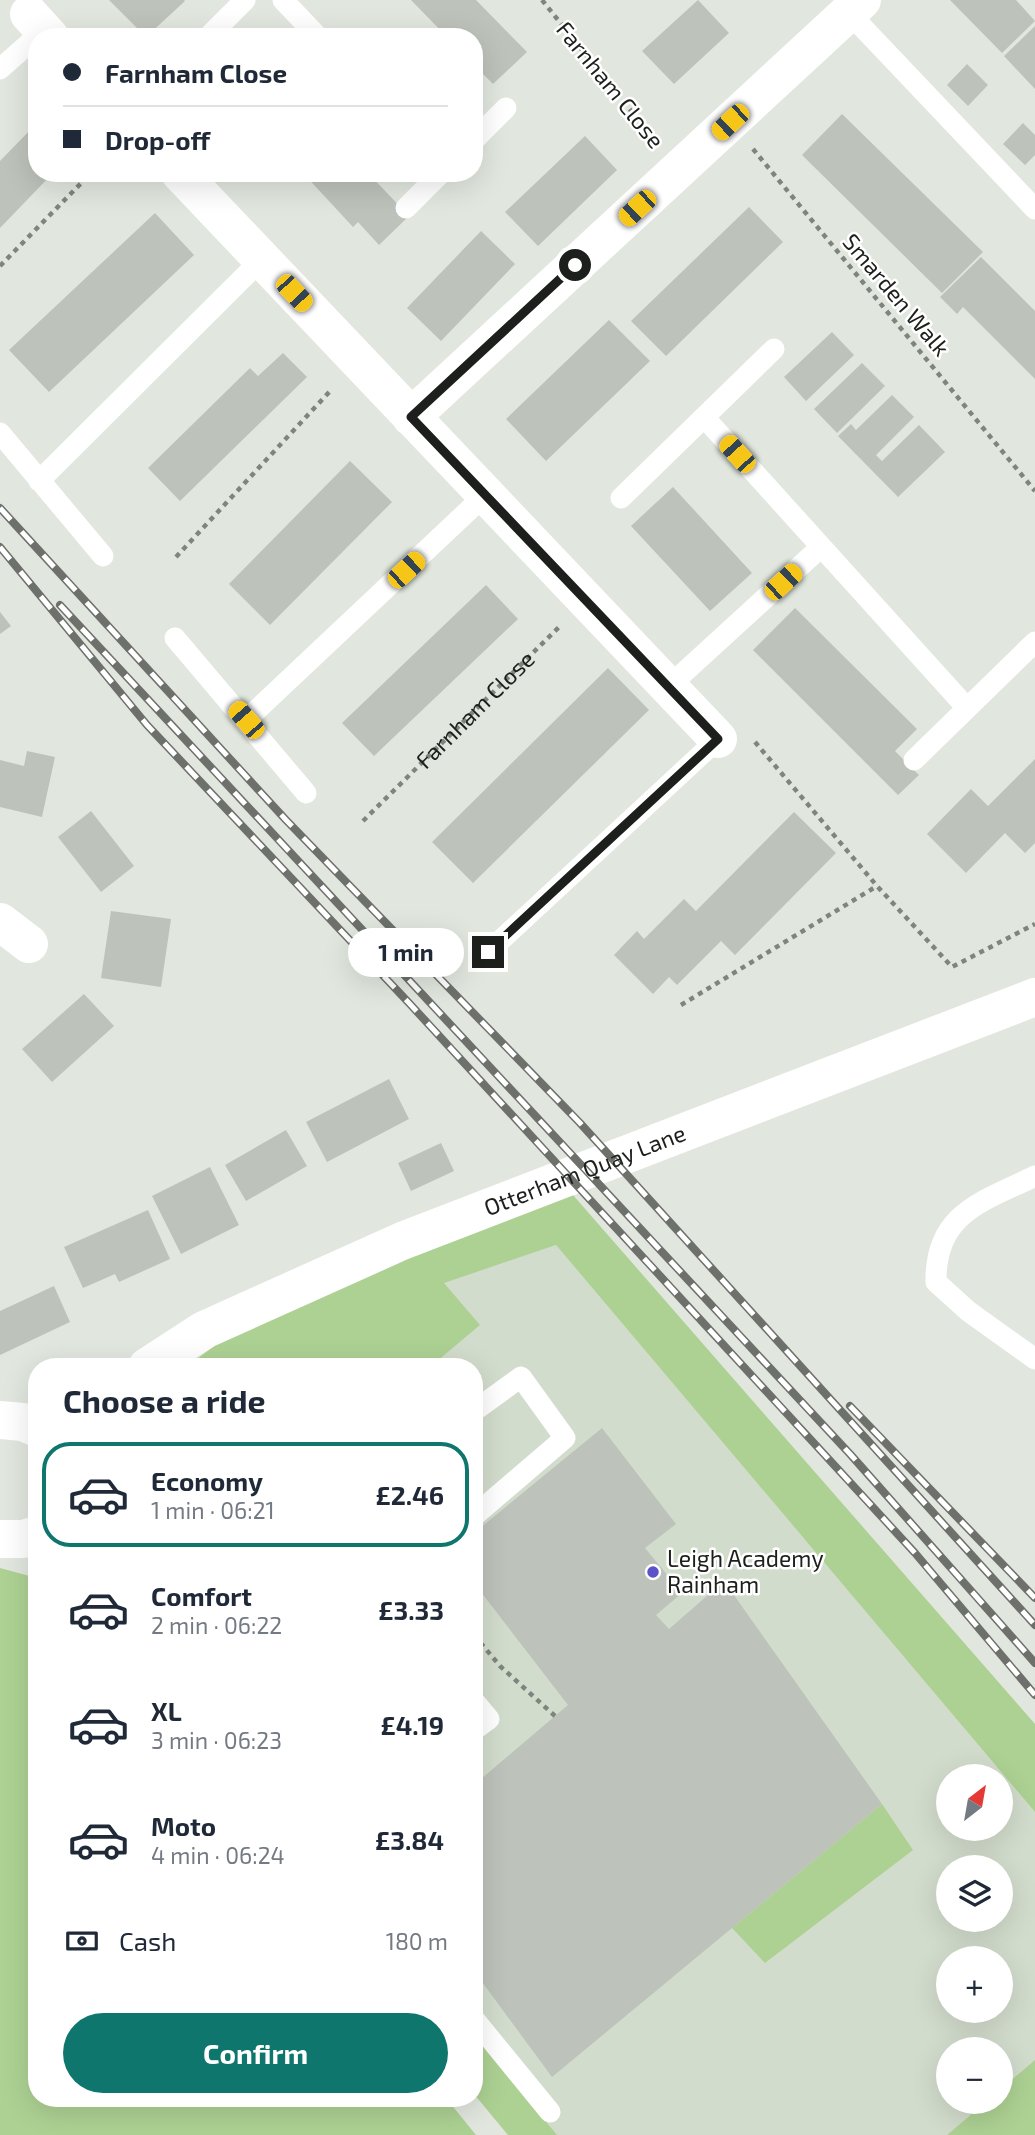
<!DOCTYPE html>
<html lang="en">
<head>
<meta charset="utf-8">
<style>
  :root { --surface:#fff; --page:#f2f2f3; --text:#1f2937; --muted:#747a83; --line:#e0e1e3; --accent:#0f766e }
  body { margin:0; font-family:"Exo 2",sans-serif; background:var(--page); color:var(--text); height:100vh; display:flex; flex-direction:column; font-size:26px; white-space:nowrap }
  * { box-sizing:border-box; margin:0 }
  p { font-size:23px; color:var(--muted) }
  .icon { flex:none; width:38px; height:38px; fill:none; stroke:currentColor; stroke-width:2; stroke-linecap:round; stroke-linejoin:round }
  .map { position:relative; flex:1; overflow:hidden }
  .side { position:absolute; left:28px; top:1358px; width:455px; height:749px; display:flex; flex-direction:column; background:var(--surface); border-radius:28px; box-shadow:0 7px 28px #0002 }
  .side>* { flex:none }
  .top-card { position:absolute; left:28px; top:28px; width:455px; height:154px; border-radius:28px; box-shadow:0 7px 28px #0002; display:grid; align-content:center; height:154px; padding:0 35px; background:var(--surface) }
  .needle { width:46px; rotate:31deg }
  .fabs { position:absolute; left:936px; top:1764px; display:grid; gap:14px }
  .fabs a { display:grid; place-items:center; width:77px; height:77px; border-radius:50%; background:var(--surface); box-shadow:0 7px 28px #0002; font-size:35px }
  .end { position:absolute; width:32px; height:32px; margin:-16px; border:9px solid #1d1f1c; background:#fff; box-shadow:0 0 0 4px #fff }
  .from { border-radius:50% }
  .bubble { position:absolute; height:49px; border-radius:24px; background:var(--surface); box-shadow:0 7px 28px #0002; font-size:23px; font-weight:700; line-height:49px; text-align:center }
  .car { position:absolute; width:21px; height:42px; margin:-21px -10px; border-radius:9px; box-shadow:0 0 5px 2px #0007; background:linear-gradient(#f5c518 24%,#345 0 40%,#f5c518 0 76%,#345 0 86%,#f5c518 0) }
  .top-card b { display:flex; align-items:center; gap:24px; height:66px; font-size:26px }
  .top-card b+b { border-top:2px solid var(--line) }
  .top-card i { width:18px; height:18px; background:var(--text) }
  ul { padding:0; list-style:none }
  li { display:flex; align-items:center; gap:21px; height:105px; margin:0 14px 10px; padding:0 21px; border:4px solid transparent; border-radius:28px }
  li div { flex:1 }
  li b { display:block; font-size:26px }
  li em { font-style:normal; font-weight:700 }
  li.active { border-color:var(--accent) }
  li>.icon { width:63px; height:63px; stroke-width:1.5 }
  h2 { padding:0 35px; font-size:32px; line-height:84px }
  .pay { display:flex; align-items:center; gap:18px; height:77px; padding:0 35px; font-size:26px }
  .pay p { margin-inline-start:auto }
  .action { display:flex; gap:14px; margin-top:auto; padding:14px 35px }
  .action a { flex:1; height:80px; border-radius:42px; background:var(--accent); color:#fff; font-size:28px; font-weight:700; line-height:80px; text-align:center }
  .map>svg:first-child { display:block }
  .built { fill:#d2dccc; fill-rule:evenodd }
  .green { fill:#add193 }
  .building { fill:#bdc2ba }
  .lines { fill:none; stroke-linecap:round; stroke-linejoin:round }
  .path { stroke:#80847e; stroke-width:4.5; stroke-dasharray:5 5; stroke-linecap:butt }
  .service { stroke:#fff; stroke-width:21 }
  .minor { stroke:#fff; stroke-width:38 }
  .tertiary { stroke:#fff; stroke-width:38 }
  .rail-casing { stroke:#6d706b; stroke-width:8 }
  .rail { stroke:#fff; stroke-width:5; stroke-dasharray:16; stroke-linecap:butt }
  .route { stroke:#1d1f1c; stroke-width:9 }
  .poi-dot { fill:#5e52ca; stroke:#fff; stroke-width:2.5 }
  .labels { text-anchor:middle; stroke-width:5; stroke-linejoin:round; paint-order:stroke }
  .street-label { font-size:23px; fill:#1d1f1c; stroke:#fff }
  .poi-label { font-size:23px; fill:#1d1f1c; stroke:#fff; text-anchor:start }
</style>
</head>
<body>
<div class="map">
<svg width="1035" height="2135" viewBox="0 0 1035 2135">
  <rect width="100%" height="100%" fill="#e1e7de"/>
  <!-- built -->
  <path class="built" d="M556,1245L1035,1812V2135H508L474,2094V1367H186ZM948,1776H1001V1829H948ZM948,1867H1001V1920H948ZM948,1958H1001V2011H948ZM948,2049H1001V2102H948Z"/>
  <!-- green -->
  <path class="green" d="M566,1187L1035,1724V1812L556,1245L444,1283L480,1325L430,1367H186L239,1328Z
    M0,1568L37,1578V2098H446L476,2135H0Z
    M882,1804L913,1850L765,1963L732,1928Z
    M474,2035L557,2135H508L474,2094Z
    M1035,2060V2135H947L986,2102H1001V2089Z"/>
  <!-- building -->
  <path class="building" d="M109,0H184L185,1L146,37Z
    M411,0H476L527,52L493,84L474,65V37H447Z
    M698,0L729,33L674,84L642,51Z
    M950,0H1016L1035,21L1002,53Z
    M1035,26V89L1004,56Z
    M967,64L988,85L968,106L947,85Z
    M842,114L983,252L942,293L802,155Z
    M37,123V173H53L0,228V161Z
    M1023,123L1035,135V155L1025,165L1003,144Z
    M585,136L617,170L538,246L505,212Z
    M303,173H368L409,216L379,245L358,222L353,227Z
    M749,207L783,242L666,356L631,321Z
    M155,213L194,255L49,392L9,350Z
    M481,231L515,264L441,341L407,308Z
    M981,257L1035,311V379L963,307L957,314L940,297Z
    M609,320L650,361L546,461L506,419Z
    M832,332L854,355L806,401L784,377Z
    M283,353L307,377L180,501L148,468L250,368L258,376Z
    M862,363L885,386L837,433L814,409Z
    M892,395L914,417L876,455L882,461L919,425L945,452L898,497L838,436L851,424L856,430Z
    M350,461L392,502L270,625L229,584Z
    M673,487L752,573L710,611L631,526Z
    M486,585L518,619L374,756L342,723Z
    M795,608L917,729L895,751L919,775L898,795L753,650Z
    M0,612L11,626L0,634Z
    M608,668L649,710L473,883L432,842Z
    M27,751L55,757L42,817L0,807V760L24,766Z
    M1035,759V843L1025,853L1005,833L966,873L927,834L971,789L988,806Z
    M91,811L134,866L101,892L58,837Z
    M794,812L836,853L735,955L721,941L677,985L669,977L653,994L614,955L637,931L644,939L684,899L696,911Z
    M111,911L171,919L161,987L101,978Z
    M84,994L114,1026L52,1082L22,1049Z
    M389,1079L409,1119L327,1162L306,1122Z
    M286,1130L307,1166L246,1201L225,1165Z
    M441,1143L454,1171L411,1191L398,1163Z
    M210,1167L239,1225L181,1254L152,1196Z
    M148,1210L170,1259L119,1282L115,1274L83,1288L64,1247Z
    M54,1286L70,1322L0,1355V1311Z
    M602,1428L676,1524L645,1548L682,1593L656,1615L669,1629L724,1581L882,1804L552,2077L474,1971V1785L568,1705L474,1583V1533Z"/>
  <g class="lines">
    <!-- path -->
    <g class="path">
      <path d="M542,0L656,142"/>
      <path d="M753,149L1035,491"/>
      <path d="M0,266L91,173"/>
      <path d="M176,557L332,389"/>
      <path d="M755,742L877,886L952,967L1035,924"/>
      <path id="s1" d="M363,821L559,627"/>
      <path d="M681,1005L877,886"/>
      <path d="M474,1635L500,1666L555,1716"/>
    </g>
    <!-- service -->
    <path class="service" d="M283,0L318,37
      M849,13L1035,209
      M208,37L245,0
      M0,69L44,30
      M474,140L506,108
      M406,208L441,173
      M704,417L967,708
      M0,433L103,556
      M39,481L262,259
      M621,498L774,349
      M175,638L306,793
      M668,687L821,547
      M246,720L485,495
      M914,760L1035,642
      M488,952L718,739
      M1035,1176C982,1202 935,1213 936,1282L968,1311L1035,1359
      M474,1411L521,1377L565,1438L474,1516
      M474,1701L489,1719L474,1730
      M474,2019L550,2112"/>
    <!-- minor -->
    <path class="minor" d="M29,14L50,37
      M180,173L718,739
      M411,417L862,0
      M0,922L29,944"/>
    <!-- tertiary -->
    <g class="tertiary">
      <path id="s2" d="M147,1367L204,1330L402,1241L1035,997"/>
      <path d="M0,1420L23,1422L37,1428"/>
      <path d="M0,1539H23L37,1535"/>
    </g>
    <!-- rail casing -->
    <g class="rail-casing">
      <path id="rail" d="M0,508L286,820L580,1123L1035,1625
        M0,547L147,725L409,1003L915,1553L1035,1695
        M60,605L850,1454L1035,1663
        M850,1406L1035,1598"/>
    </g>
    <!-- rail -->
    <use href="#rail" class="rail"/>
  </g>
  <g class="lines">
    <!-- route -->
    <path class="route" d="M488,952L718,739L411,417L575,265"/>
  </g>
  <!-- markers -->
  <circle class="poi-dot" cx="653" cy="1572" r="7"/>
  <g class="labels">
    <!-- street labels -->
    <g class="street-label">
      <text transform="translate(610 85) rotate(51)" y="8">Farnham Close</text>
      <text transform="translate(896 295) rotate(50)" y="8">Smarden Walk</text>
      <text dy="8" stroke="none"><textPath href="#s1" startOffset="158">Farnham Close</textPath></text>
      <text dy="8" stroke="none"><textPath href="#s2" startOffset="481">Otterham Quay Lane</textPath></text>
    </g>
    <!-- poi labels -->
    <g class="poi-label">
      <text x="667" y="1567">Leigh Academy<tspan x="667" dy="26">Rainham</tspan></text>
    </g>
  </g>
</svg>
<div class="fabs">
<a><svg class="needle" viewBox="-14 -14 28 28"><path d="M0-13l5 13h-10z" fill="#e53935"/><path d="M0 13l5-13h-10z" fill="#747a83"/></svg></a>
<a><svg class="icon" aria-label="layers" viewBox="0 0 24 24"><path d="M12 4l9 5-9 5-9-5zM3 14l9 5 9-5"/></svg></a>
<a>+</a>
<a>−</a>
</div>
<i class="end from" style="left:575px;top:265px"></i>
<i class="end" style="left:488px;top:952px"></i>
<div class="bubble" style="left:348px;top:928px;width:116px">1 min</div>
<i class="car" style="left:730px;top:122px;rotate:227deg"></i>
<i class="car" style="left:637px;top:208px;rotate:227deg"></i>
<i class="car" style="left:294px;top:293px;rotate:137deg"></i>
<i class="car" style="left:737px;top:454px;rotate:318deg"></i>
<i class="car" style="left:406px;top:570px;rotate:47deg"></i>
<i class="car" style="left:783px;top:582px;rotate:47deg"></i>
<i class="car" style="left:246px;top:720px;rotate:319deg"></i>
<div class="top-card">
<b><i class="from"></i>Farnham Close</b>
<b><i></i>Drop-off</b>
</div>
<section class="side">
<h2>Choose a ride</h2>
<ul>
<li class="active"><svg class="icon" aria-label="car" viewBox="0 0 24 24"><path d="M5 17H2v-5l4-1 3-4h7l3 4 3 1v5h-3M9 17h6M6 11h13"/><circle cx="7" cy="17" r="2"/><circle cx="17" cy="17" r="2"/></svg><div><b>Economy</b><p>1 min · 06:21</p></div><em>£2.46</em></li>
<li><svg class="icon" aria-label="car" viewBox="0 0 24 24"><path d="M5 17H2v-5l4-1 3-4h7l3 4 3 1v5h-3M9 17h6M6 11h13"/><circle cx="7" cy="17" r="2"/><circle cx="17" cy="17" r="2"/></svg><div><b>Comfort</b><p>2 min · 06:22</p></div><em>£3.33</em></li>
<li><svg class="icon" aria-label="car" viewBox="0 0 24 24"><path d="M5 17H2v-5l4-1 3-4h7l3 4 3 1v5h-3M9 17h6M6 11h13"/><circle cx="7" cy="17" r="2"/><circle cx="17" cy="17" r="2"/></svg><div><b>XL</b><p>3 min · 06:23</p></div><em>£4.19</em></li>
<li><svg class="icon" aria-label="car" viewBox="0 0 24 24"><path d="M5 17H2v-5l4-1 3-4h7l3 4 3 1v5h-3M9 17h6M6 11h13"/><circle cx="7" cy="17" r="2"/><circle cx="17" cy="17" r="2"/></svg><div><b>Moto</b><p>4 min · 06:24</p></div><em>£3.84</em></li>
</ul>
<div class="pay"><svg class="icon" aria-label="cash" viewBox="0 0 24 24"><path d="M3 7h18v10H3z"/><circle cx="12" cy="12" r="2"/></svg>Cash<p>180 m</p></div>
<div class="action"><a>Confirm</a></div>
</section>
</div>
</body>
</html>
